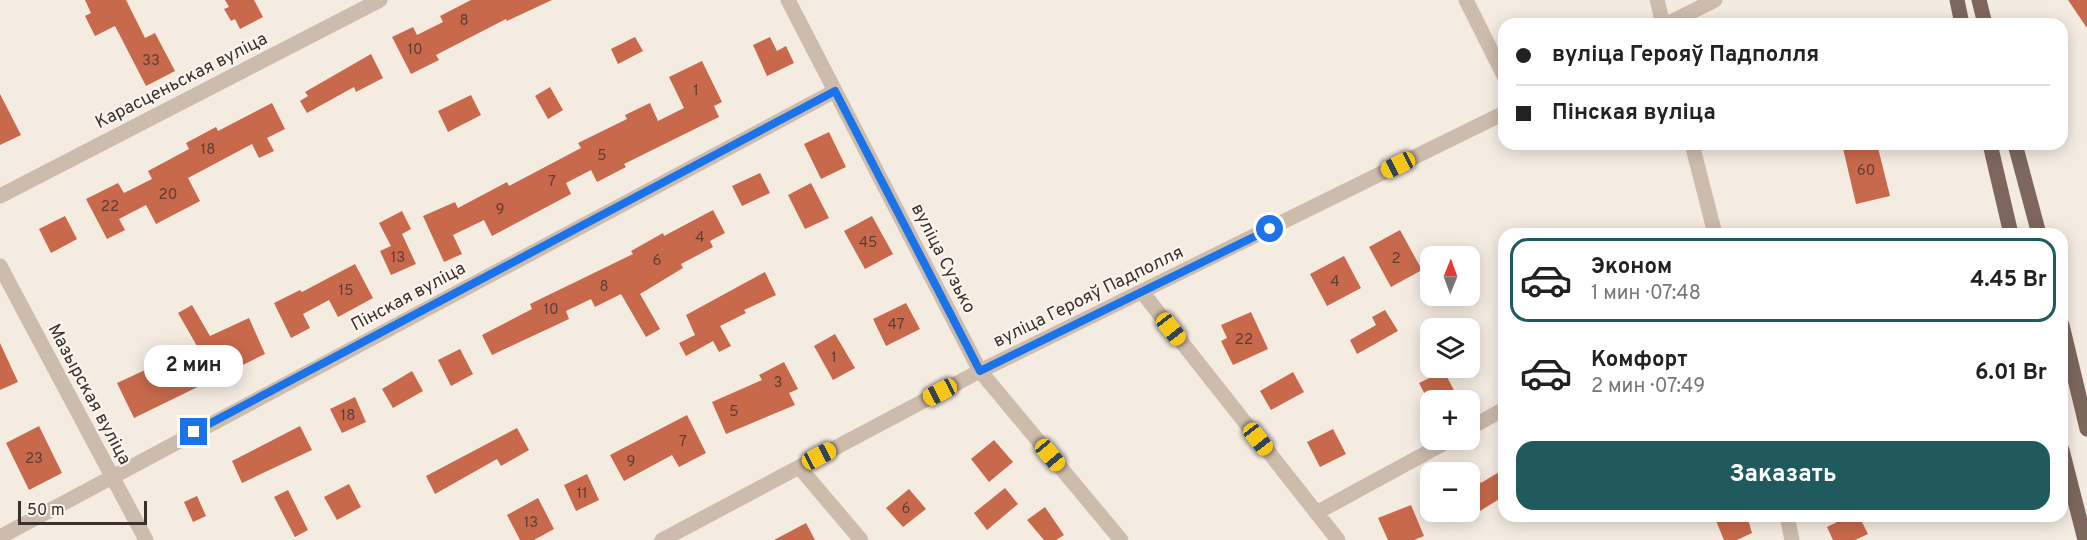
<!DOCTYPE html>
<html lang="ru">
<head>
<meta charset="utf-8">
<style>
  :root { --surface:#fff; --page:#f6f6f6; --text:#222; --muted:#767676; --line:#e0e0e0; --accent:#1f5a5e }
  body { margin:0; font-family:Overpass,sans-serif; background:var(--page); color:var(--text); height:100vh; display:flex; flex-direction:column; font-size:22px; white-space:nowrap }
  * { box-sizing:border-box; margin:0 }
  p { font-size:20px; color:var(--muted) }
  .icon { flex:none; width:33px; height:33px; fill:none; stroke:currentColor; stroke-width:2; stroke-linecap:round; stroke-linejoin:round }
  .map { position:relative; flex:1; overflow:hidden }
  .side { position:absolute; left:1498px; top:228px; width:570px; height:294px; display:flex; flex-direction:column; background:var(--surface); border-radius:18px; box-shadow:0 3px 15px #0003 }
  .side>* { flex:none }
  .guide { position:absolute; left:1498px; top:18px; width:570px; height:132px; border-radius:18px; box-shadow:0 3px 15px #0003; display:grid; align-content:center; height:132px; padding:0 18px; background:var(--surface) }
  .needle { width:39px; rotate:1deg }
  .buttons { position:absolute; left:1420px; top:246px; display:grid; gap:12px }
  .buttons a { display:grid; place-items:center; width:60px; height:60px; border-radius:12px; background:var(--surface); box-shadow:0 3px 15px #0003; font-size:30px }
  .scale { position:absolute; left:18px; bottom:15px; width:129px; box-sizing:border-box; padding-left:6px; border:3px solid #3b302b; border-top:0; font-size:16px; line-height:21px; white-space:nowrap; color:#3b302b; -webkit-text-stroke:4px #fbf5ee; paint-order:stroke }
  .end { position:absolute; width:27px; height:27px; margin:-14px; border:8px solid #1a73e8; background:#fff; box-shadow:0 0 0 3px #fff }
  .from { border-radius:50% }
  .bubble { position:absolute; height:42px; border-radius:18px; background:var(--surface); box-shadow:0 3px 15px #0003; font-size:20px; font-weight:700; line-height:42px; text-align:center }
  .car { position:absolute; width:18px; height:36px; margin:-18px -9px; border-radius:8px; box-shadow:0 0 4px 2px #0007; background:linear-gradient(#f5c518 24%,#345 0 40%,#f5c518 0 76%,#345 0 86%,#f5c518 0) }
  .guide b { display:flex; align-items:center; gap:21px; height:57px; font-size:22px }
  .guide b+b { border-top:2px solid var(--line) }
  .guide i { width:15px; height:15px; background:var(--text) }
  ul { padding:10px 0 0; list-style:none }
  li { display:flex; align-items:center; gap:18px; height:84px; margin:0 12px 9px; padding:0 6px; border:3px solid transparent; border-radius:18px }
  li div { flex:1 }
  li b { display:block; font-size:22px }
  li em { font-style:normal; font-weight:700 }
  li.on { border-color:var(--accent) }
  li>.icon { width:54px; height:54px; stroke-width:1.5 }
  .primary-button { display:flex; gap:12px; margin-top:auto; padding:12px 18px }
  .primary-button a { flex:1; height:69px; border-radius:18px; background:var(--accent); color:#fff; font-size:24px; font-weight:700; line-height:69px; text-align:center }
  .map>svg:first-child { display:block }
  .building { fill:#c8694b }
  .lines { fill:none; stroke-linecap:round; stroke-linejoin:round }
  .minor { stroke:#cdbbac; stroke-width:15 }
  .major { stroke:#7d675c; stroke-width:15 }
  .route { stroke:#1a73e8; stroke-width:8 }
  .labels { text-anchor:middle; stroke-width:4.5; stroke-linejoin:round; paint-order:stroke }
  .number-label { font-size:15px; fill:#5e3e33 }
  .street-label { font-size:18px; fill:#3b302b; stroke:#fbf5ee }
</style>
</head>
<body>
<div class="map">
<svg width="2087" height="540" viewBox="0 0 2087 540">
  <rect width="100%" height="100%" fill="#f4ebe1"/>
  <!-- building -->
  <path class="building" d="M85,0H126L145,38L155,33L175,71L146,86L115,26L95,36L85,16L91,13Z
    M225,0H254L263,17L240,29L235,19L231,21L224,9L229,7Z
    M471,0H552L507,21L506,19L436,55L439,60L411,74L392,37L413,27L417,35L443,22L440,16Z
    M2068,0H2087V28Z
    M635,37L643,51L618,64L611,49Z
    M770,37L777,51L786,46L794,63L767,76L753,45Z
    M371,54L383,78L356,92L354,87L307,113L300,101L308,96L305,92Z
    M702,61L722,102L714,106L719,117L624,164L626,167L597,182L591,170L566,183L571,194L492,236L484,220L453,235L462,254L444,262L423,216L455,202L458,208L507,182L509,186L581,148L578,143L627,119L625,115L650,103L658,121L684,108L669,77Z
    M550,87L563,110L548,119L535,96Z
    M0,94L21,135L0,145Z
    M471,95L481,115L448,132L438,111Z
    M272,103L285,129L267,138L274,151L259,158L252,144L188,178L200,201L156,224L146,205L119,219L125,230L107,239L86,199L118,183L124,193L152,179L148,171L189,149L186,143L216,127L218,131Z
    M829,132L846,167L821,179L804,144Z
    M1842,144H1877L1890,196L1856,204Z
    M760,173L770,193L742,206L732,186Z
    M811,183L829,218L805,229L788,195Z
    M713,210L725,233L710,241L713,247L681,264L683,268L640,294L660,329L646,337L621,294L595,307L591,299L566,311L569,319L492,355L482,335L532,309L530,304L633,254L631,251L663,233L664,236Z
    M402,211L411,229L402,234L416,264L391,275L380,251L391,246L379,223Z
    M65,216L77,239L51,253L39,229Z
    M872,216L893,254L865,269L844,231Z
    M1400,230L1422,270L1391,287L1369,247Z
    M1344,256L1361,288L1327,306L1310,274Z
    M355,264L373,298L338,317L329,300L303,314L310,328L291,338L274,303L300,290L302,292Z
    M765,272L776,295L744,310L746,313L720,326L731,346L719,352L713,341L686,356L679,343L695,335L686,315Z
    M906,303L920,329L886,346L873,319Z
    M192,305L210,336L249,318L265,354L134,418L117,383L197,346L178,313Z
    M1385,310L1398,331L1357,354L1350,340L1376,325L1372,317Z
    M1251,312L1268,349L1233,365L1221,341L1227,338L1221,325Z
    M835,334L855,368L833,380L814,346Z
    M0,343L18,382L0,390Z
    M460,349L473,374L451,386L438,360Z
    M784,362L798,389L789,393L795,405L726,434L712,402L762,380L759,375Z
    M412,371L423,391L393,408L382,389Z
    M1444,371L1459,400H1428L1419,383Z
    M1293,372L1304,392L1271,410L1260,391Z
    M355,397L366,422L342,433L330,409Z
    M687,415L706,453L679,467L672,455L624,481L610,455Z
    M39,426L62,473L29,490L6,443Z
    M300,426L312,450L242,483L232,461Z
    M517,428L529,450L501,466L497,459L435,494L426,476Z
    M1333,429L1346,454L1320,467L1307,442Z
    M994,440L1013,462L989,482L971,459Z
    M1470,464L1481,483L1504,469V496L1480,511L1470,494Z
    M587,474L599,500L576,511L564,485Z
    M349,484L361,507L337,520L324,497Z
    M1005,488L1018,504L987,530L974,513Z
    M909,489L926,509L903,527L886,508Z
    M288,490L308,530L295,537L274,497Z
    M197,496L206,516L193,522L184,502Z
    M538,498L554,529L534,540H520L507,515Z
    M1411,505L1424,536L1414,540H1388L1378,518Z
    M1045,507L1064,535L1056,540H1044L1027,520Z
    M1714,516H1747L1752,533L1737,540H1724Z
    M1849,516H1859L1868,534L1855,540H1833L1827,527Z
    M806,523L815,540H774Z"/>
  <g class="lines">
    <!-- minor -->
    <path class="minor" d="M788,0L980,371L1121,540
      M1466,0L1504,76
      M1657,0L1663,24
      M1667,24L1715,0
      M1692,144L1715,234
      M0,196L380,0
      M0,266L146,540
      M1142,292L1338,540
      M1470,428L1504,409
      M799,467L861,540
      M1316,513L1450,440
      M1787,516L1792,540
      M0,537L835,91
      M662,540L980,371L1504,113"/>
    <!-- major -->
    <path class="major" d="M1957,0L1962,24
      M1979,0L1985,24
      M1990,144L2011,234
      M2015,144L2039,234
      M2062,325L2087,429
      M2062,450L2085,540"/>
  </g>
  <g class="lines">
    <!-- route -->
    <path class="route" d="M194,432L835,91L980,371L1270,229"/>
  </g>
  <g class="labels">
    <!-- number labels -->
    <g class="number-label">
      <text x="464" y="25">8</text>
      <text x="415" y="54">10</text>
      <text x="151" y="65">33</text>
      <text x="696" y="95">1</text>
      <text x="208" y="154">18</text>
      <text x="602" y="160">5</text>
      <text x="1866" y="175">60</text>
      <text x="552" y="186">7</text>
      <text x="168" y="199">20</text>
      <text x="110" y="211">22</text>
      <text x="500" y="214">9</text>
      <text x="700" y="242">4</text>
      <text x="868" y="247">45</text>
      <text x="398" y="262">13</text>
      <text x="1396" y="263">2</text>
      <text x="657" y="265">6</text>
      <text x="1335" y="286">4</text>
      <text x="604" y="291">8</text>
      <text x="346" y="295">15</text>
      <text x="551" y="314">10</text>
      <text x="896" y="329">47</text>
      <text x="1244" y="344">22</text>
      <text x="834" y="362">1</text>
      <text x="778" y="387">3</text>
      <text x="734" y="416">5</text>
      <text x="348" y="420">18</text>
      <text x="683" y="446">7</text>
      <text x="34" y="463">23</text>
      <text x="631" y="466">9</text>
      <text x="582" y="498">11</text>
      <text x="906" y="513">6</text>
      <text x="531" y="527">13</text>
    </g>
    <!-- street labels -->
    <g class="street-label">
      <text transform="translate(181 80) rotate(-27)" y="6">Карасценьская вуліца</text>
      <text transform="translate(944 258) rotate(63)" y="6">вуліца Сузько</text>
      <text transform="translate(408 296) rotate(-28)" y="6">Пінская вуліца</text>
      <text transform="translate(1088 296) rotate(-26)" y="6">вуліца Герояў Падполля</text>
      <text transform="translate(90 394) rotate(62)" y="6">Мазырская вуліца</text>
    </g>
  </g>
</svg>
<div class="buttons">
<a><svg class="needle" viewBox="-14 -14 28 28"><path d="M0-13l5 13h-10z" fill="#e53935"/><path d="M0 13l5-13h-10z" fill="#767676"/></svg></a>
<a><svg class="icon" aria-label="layers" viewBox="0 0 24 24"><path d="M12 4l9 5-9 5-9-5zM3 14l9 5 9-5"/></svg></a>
<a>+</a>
<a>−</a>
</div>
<div class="scale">50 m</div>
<i class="end from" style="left:1270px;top:229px"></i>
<i class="end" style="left:194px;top:432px"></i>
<div class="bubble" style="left:144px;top:345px;width:99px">2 мин</div>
<i class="car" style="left:1398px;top:165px;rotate:244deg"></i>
<i class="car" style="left:1171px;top:329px;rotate:142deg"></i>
<i class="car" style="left:940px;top:392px;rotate:242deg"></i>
<i class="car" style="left:1258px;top:439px;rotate:142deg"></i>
<i class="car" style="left:1050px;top:455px;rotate:140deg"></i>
<i class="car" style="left:819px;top:456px;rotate:62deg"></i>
<div class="guide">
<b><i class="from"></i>вуліца Герояў Падполля</b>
<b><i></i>Пінская вуліца</b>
</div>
<section class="side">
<ul>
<li class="on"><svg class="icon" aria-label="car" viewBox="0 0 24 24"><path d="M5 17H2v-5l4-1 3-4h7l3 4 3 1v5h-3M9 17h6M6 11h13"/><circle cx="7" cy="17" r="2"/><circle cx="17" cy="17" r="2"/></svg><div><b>Эконом</b><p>1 мин · 07:48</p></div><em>4.45 Br</em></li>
<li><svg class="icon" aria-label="car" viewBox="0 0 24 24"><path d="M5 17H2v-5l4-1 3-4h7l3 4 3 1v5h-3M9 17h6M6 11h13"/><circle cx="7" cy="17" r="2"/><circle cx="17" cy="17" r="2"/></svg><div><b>Комфорт</b><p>2 мин · 07:49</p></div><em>6.01 Br</em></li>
</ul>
<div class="primary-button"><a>Заказать</a></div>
</section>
</div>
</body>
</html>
